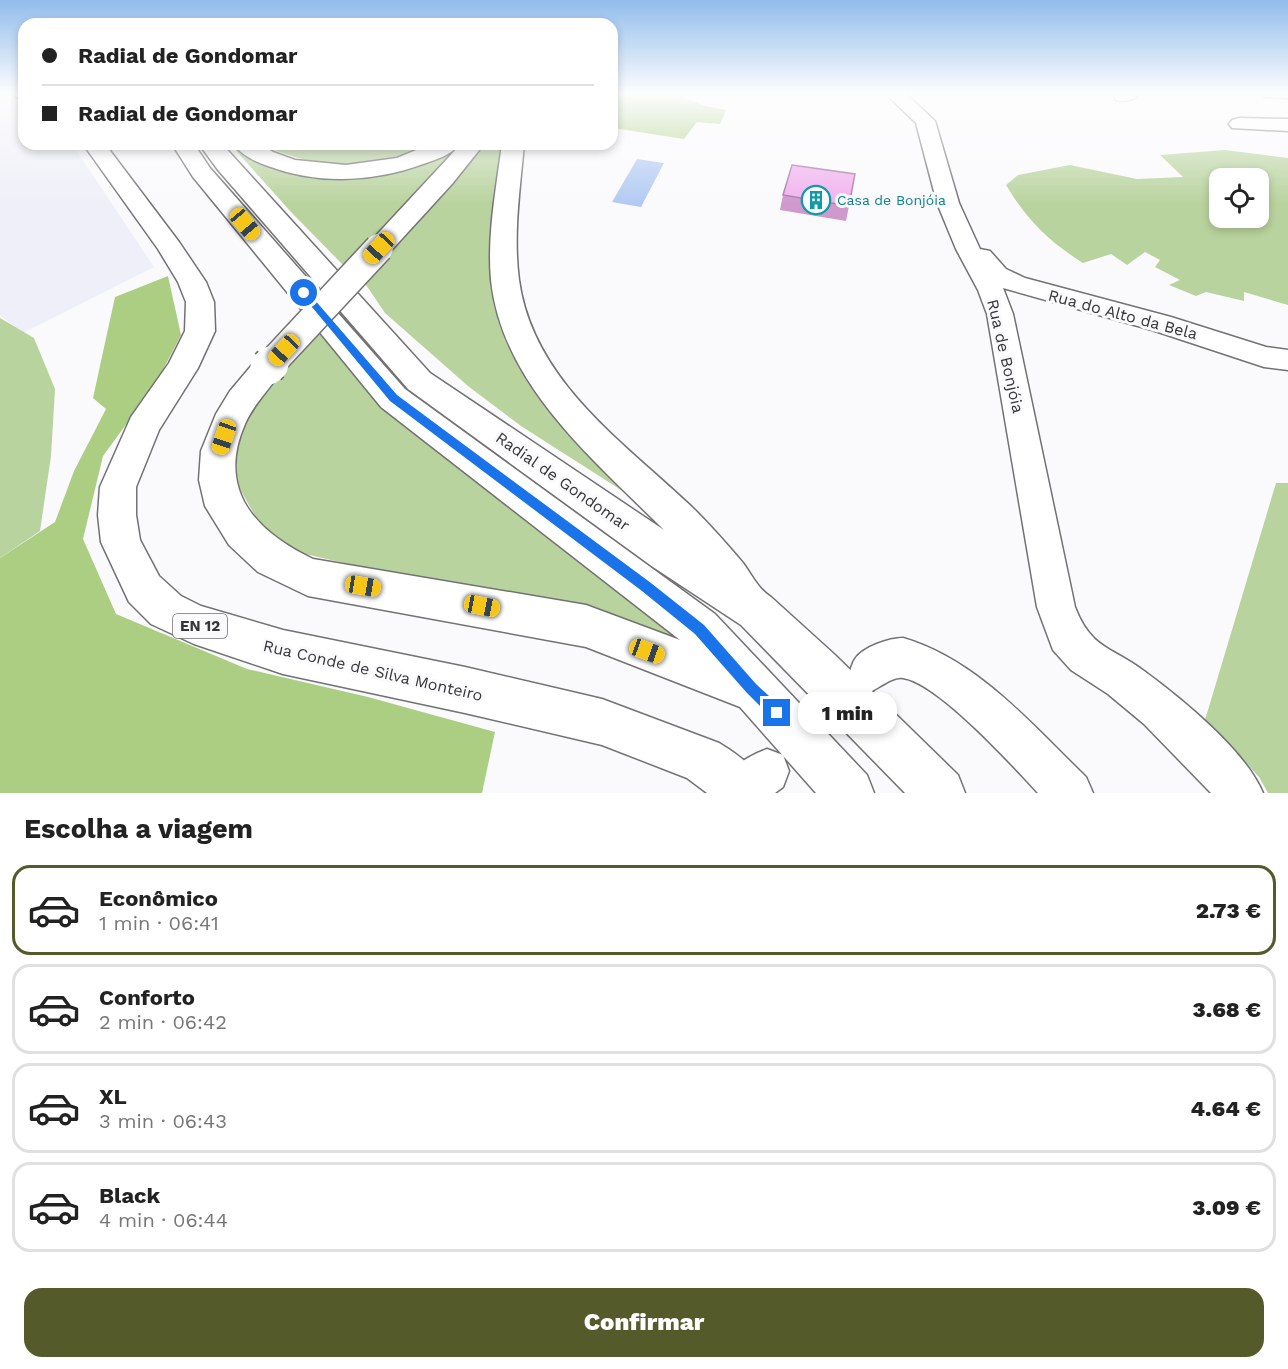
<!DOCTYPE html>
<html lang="pt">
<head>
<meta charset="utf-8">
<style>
  :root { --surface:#fff; --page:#f6f6f6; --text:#222; --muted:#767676; --line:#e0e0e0; --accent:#545a29 }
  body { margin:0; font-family:"Work Sans",sans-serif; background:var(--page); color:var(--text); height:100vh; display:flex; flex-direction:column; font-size:22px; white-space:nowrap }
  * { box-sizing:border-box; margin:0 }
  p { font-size:20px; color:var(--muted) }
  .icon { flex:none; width:33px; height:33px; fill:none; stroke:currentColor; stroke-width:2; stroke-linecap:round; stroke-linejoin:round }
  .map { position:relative; height:793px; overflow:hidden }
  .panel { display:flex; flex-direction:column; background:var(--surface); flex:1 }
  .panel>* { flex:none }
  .guide { position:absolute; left:18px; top:18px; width:600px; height:132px; border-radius:18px; box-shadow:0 3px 9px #0003; display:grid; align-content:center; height:132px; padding:0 24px; background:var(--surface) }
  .fabs { position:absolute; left:1209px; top:168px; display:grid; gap:12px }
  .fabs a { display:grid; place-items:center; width:60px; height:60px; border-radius:12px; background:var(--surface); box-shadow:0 3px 9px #0003; font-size:30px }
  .end { position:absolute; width:27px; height:27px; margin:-14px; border:8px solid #1a73e8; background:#fff; box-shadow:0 0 0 3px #fff }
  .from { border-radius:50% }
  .bubble { position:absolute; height:42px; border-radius:18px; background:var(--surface); box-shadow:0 3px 9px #0003; font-size:20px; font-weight:800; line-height:42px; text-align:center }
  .car { position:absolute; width:18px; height:36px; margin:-18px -9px; border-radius:8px; box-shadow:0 0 4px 2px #0007; background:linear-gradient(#f5c518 24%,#345 0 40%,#f5c518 0 76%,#345 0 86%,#f5c518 0) }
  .guide b { display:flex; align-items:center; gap:21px; height:57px; font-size:22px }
  .guide b+b { border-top:2px solid var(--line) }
  .guide i { width:15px; height:15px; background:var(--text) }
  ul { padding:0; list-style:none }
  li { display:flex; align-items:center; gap:18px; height:90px; margin:0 12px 9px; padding:0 12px; border:3px solid var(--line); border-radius:18px }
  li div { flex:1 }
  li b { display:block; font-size:22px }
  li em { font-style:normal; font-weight:800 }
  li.current { border-color:var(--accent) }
  li>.icon { width:54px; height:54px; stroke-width:1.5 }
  h2 { padding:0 24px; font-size:27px; line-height:72px }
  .primary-button { display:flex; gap:12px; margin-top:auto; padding:12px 24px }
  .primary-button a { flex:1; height:69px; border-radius:18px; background:var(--accent); color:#fff; font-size:24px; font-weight:800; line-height:69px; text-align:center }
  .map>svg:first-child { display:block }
  .built { fill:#eeeff8 }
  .green { fill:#b9d39e; fill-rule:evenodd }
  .forest { fill:#abce83 }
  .water { fill:#b2caf3 }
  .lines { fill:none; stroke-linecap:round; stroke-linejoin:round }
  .minor-tunnel { stroke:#d3d3d5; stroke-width:40; stroke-dasharray:40 20; stroke-linecap:butt }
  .minor-casing { stroke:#727274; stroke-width:3 }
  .major-casing { stroke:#727274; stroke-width:3 }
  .highway-casing { stroke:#727274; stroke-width:3 }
  .minor { fill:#fff; fill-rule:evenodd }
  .major { fill:#fff; fill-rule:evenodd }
  .highway { fill:#fff; fill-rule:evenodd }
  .highway-bridge-far1-casing { stroke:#727274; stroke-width:31; stroke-linecap:butt }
  .highway-bridge-casing { stroke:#727274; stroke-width:38; stroke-linecap:butt }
  .highway-bridge-far1 { stroke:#fff; stroke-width:28 }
  .highway-bridge { stroke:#fff; stroke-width:35 }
  .wall { fill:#cf99cd }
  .building { fill:#f1b2ee; stroke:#a97da7; stroke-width:1.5 }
  .route { fill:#1a73e8 }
  .labels { text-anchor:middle; stroke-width:6; stroke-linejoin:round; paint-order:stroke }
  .far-culture-label { font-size:14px; fill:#0d838f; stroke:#fafafc; text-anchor:start }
  .shield { fill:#fafafc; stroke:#717172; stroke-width:1.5 }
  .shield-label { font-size:15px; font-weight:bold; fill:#363637 }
  .street-label { font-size:16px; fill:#363637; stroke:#fafafc }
</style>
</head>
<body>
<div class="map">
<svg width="1288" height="793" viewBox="0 0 1288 793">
  <rect width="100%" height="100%" fill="#fafafc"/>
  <!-- built -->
  <path class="built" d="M0,94L24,102V144H72L154,267L23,333L0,315Z"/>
  <!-- green -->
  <path class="green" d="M230,144H240L314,173L431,158L463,144L346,268L291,212Z
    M263,144H438C389,161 339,173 289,155C280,152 271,150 263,144Z
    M482,144H508L504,307L646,506L521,426L468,386L385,313L364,282Z
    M1225,150L1288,158V305L1244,292V301L1206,292L1196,296L1169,285L1180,280L1155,267L1160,260L1145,252L1127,265L1111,254L1083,263C1048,241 1027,220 1006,185L1018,175L1070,165L1137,179L1183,177L1160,155ZM1220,178H1258V218H1220Z
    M0,318L34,338L55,389L51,456L40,531L0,558Z
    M319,329L645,597L679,640L292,551L258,521L236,482L238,436L258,393Z
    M1276,483H1288V793H1268L1259,777L1205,720Z"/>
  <!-- forest -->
  <path class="forest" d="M612,93H674L705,106L726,110L720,124L697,122L684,139L613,128Z
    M168,276L181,335L155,385L103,456L83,539L116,614L247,669L368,697L495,732L482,793H0V558L55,522L74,471L106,409L93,398L115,297Z"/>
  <!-- water -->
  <path class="water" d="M637,159L664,163L641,207L612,202Z"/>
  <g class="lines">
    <!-- minor-tunnel -->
    <path class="minor-tunnel" d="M788,751L857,685"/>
    <!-- minor casing -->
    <g class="minor-casing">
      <path id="minor" d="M885,93H905L935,121L959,203L980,249L990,251L1006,269L1025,278L1171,317L1266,347L1288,350V370L1264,367L1152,330L1003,288L1013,314L1075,607C1091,649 1112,647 1144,671C1182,699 1245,750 1263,793H1211L1144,724L1108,694L1071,670L1053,650L1037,607L987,314L978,290L956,249L937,203L916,123Z
        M1116,93H1139C1134,101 1125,102 1116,100L1114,96Z
        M1262,93H1288V98L1265,97Z
        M1239,118L1288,119V131L1232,128L1229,124L1232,120Z
        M903,638C978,660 1031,724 1086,777L1093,793H1038C1013,766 938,683 903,678C893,676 879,688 870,692L856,686L850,672C851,668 853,662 855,659C863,647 889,638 903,638Z
        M767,749L783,755L789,771L783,787L775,793H719C724,770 746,757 767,749Z"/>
    </g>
    <!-- major casing -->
    <g class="major-casing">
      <path id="major" d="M13,93H24V99L16,97Z
        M83,144H105L179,242L206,282L214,302L215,331L198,368L159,430L136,487V515L140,540L159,576L181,596L201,606L283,630L465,667L602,699L719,743C741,756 757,769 767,793H707L687,778L602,745L465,713L283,674L194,644L151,624L129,602L101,542L98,515L100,487L131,417L169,363L185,331L186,302L178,282L158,249Z"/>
    </g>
    <!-- highway casing -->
    <g class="highway-casing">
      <path id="highway" d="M172,144H194L210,168L405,389L715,614L867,775L874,793H816L740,707L586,647L308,596L258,572L229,545L205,506L199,480L201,451L216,414L230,391L257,359L268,356L279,359L284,367C272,387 254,403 245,424C216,490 256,532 313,559L586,605L680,640L381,407L193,177Z
        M199,144H222L430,373L664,530C594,460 502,385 491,280C487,235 496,189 502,144H524C520,189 513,235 519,280C533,382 625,443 694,509C711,526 727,544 743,563C752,575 758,589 771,597L835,655L958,775L965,793H905L741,625L653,567L408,389L218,170Z
        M234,144H260L273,152L295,160L346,165L397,158L431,144H459C452,155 435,160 423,164C374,182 318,185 268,166C256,162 241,155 234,144Z
        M461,144H484L452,184L388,254L379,256L370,254L366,248L370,242Z"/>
    </g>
    <!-- minor -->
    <use href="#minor" class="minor"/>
    <!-- major -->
    <use href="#major" class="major"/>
    <!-- highway -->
    <use href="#highway" class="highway"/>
    <!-- highway-bridge-far1 casing -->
    <g class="highway-bridge-far1-casing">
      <path id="highway-bridge-far1" d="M269,366L379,248"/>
    </g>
    <!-- highway-bridge casing -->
    <g class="highway-bridge-casing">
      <path id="highway-bridge" d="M268,367L271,364"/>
    </g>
    <!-- highway-bridge-far1 -->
    <use href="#highway-bridge-far1" class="highway-bridge-far1"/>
    <!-- highway-bridge -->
    <use href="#highway-bridge" class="highway-bridge"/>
  </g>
  <!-- wall -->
  <path class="wall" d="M783,195L849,206L846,221L780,210Z"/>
  <!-- building -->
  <path class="building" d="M792,165L855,174L849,206L783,195Z"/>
  <!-- sky -->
  <linearGradient id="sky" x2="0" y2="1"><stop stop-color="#92bdec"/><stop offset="0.46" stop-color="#fdfdfe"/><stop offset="1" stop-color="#fdfdfe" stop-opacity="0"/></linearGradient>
  <rect width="1288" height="204" fill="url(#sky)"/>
  <!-- route -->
  <path class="route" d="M302,291H307L397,395L651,583L704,625L756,684L782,708L784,713L782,718L777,720L772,718L747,693L695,634L642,591L390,401L302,295Z"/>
  <!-- icons -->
  <defs>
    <g id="building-ring" transform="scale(1.5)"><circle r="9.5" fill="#fafafc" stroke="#0f9aa8" stroke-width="1.5"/><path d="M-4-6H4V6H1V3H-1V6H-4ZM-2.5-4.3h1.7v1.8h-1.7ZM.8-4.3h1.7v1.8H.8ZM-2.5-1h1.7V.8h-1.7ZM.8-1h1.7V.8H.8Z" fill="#0f9aa8"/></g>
  </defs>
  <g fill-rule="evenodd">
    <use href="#building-ring" x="816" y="200"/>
  </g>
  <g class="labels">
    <!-- far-culture labels -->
    <g class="far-culture-label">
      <text x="837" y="205">Casa de Bonjóia</text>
    </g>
    <!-- shield labels -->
    <rect class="shield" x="173" y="614" width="54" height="24" rx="4.5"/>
    <g class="shield-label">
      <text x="200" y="631">EN 12</text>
    </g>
    <!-- street labels -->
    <g class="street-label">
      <text transform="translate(1123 314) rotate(15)" y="6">Rua do Alto da Bela</text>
      <text transform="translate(1006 356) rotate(77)" y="6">Rua de Bonjóia</text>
      <text transform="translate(563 481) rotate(35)" y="6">Radial de Gondomar</text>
      <text transform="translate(373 670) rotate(13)" y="6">Rua Conde de Silva Monteiro</text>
    </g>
  </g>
</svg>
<div class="fabs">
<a><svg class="icon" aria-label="locate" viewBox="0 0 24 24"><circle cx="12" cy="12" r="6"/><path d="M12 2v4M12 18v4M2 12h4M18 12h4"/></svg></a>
</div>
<i class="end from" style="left:304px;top:293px"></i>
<i class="end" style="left:777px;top:713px"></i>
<div class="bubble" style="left:798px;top:692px;width:99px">1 min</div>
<i class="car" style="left:245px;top:224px;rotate:140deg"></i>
<i class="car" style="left:379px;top:248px;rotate:223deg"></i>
<i class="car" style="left:284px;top:350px;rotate:223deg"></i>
<i class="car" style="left:224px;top:437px;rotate:199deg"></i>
<i class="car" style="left:363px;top:586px;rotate:99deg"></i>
<i class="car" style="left:482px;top:606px;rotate:101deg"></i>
<i class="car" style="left:647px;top:651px;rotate:110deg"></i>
<div class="guide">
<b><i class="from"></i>Radial de Gondomar</b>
<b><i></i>Radial de Gondomar</b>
</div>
</div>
<section class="panel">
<h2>Escolha a viagem</h2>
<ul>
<li class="current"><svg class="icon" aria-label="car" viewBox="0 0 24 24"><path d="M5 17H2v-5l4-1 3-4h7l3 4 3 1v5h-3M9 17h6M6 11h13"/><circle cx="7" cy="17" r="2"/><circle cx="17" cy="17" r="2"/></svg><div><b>Econômico</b><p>1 min · 06:41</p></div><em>2.73 €</em></li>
<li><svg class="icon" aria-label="car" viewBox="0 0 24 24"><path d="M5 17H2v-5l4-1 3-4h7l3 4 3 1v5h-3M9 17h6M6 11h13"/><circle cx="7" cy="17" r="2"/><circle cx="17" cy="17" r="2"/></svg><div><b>Conforto</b><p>2 min · 06:42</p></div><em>3.68 €</em></li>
<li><svg class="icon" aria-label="car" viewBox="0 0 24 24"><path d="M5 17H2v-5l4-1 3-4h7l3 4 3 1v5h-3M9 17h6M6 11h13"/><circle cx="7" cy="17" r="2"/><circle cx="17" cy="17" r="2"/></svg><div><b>XL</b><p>3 min · 06:43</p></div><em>4.64 €</em></li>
<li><svg class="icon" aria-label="car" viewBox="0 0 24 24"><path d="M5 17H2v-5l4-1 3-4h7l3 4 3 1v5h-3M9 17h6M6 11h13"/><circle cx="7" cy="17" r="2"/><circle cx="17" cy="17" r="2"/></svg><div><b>Black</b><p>4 min · 06:44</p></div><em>3.09 €</em></li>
</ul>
<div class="primary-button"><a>Confirmar</a></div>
</section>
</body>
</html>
